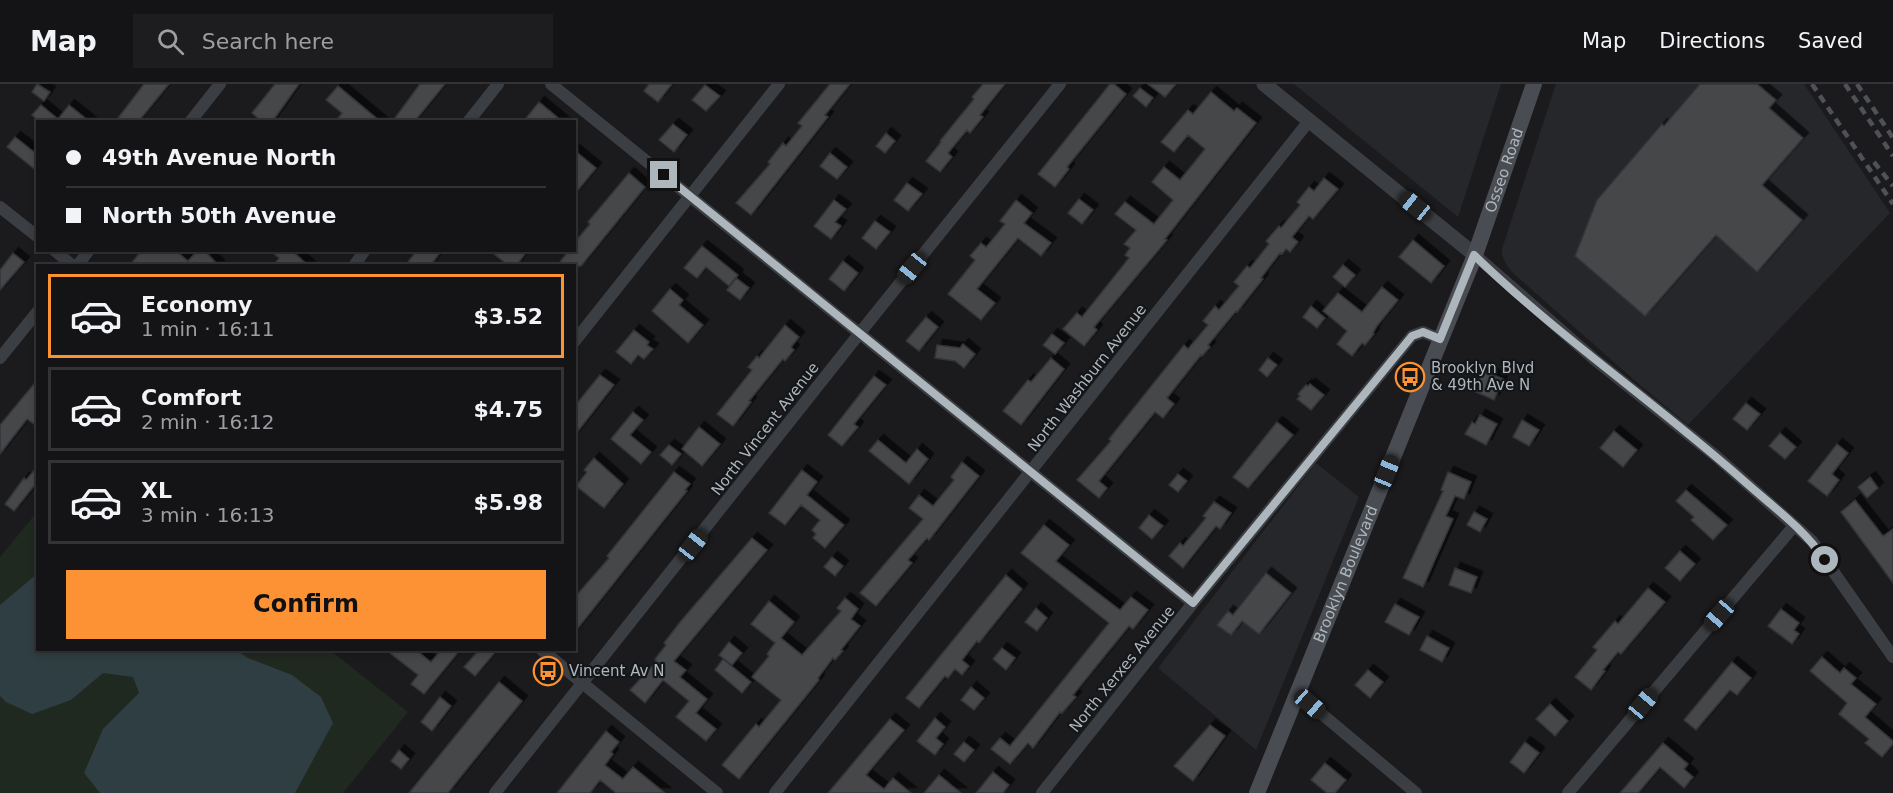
<!DOCTYPE html>
<html lang="en">
<head>
<meta charset="utf-8">
<style>
  :root { --surface:#141416; --page:#1d1d1f; --text:#f1f3f6; --muted:#9d9ea1; --line:#333335; --accent:#fc9234 }
  body { margin:0; font-family:"DejaVu Sans",sans-serif; background:var(--page); color:var(--text); height:100vh; display:flex; flex-direction:column; font-size:22px; white-space:nowrap }
  * { box-sizing:border-box; margin:0 }
  p { font-size:20px; color:var(--muted) }
  .icon { flex:none; width:33px; height:33px; fill:none; stroke:currentColor; stroke-width:2; stroke-linecap:round; stroke-linejoin:round }
  .map { position:relative; flex:1; overflow:hidden }
  .drawer { position:absolute; left:36px; top:180px; width:540px; height:387px; display:flex; flex-direction:column; background:var(--surface); border-radius:0px; box-shadow:0 3px 9px #0003,0 0 0 2px var(--line) }
  .drawer>* { flex:none }
  .hud { position:absolute; left:36px; top:36px; width:540px; height:132px; border-radius:0px; box-shadow:0 3px 9px #0003,0 0 0 2px var(--line); display:grid; align-content:center; height:132px; padding:0 30px; background:var(--surface) }
  .end { position:absolute; width:27px; height:27px; margin:-14px; border:8px solid #adb5bd; background:#111; box-shadow:0 0 0 3px #111 }
  .from { border-radius:50% }
  .car { position:absolute; width:18px; height:36px; margin:-18px -9px; border-radius:8px; box-shadow:0 0 4px 2px #0007; background:linear-gradient(#222 24%,#8ab4d8 0 40%,#222 0 76%,#8ab4d8 0 86%,#222 0) }
  .hud b { display:flex; align-items:center; gap:21px; height:57px; font-size:22px }
  .hud b+b { border-top:2px solid var(--line) }
  .hud i { width:15px; height:15px; background:var(--text) }
  ul { padding:10px 0 0; list-style:none }
  li { display:flex; align-items:center; gap:18px; height:84px; margin:0 12px 9px; padding:0 18px; border:3px solid var(--line); border-radius:0px }
  li div { flex:1 }
  li b { display:block; font-size:22px }
  li em { font-style:normal; font-weight:700 }
  li.active { border-color:var(--accent) }
  li>.icon { width:54px; height:54px; stroke-width:1.5 }
  .primary-button { display:flex; gap:12px; margin-top:auto; padding:12px 30px }
  .primary-button a { flex:1; height:69px; border-radius:0px; background:var(--accent); color:#111; font-size:24px; font-weight:700; line-height:69px; text-align:center }
  header { display:flex; align-items:center; gap:36px; box-sizing:border-box; height:84px; padding:0 30px; background:var(--surface); border-bottom:2px solid var(--line) }
  header strong { font-size:28px }
  nav { display:flex; gap:33px; margin-inline-start:auto; font-size:21px }
  .search { width:420px; height:54px; background:var(--page); display:flex; align-items:center; gap:15px; box-sizing:border-box; padding:0 21px; border-radius:0px; color:var(--muted); font-size:22px }
  .map>svg:first-child { display:block }
  .built { fill:#26272a }
  .green { fill:#202920 }
  .water { fill:#2f3e42 }
  .building { fill:#44464a; stroke:#343539; stroke-width:1.5; filter:url(#shadow) }
  .lines { fill:none; stroke-linecap:round; stroke-linejoin:round }
  .minor { stroke:#3b3e42; stroke-width:12 }
  .tertiary { stroke:#3b3e42; stroke-width:15 }
  .secondary { stroke:#494d53; stroke-width:16 }
  .rail { stroke:#4e5258; stroke-width:4.5; stroke-dasharray:8 6; stroke-linecap:butt }
  .route { stroke:#adb5bd; stroke-width:8 }
  .labels { text-anchor:middle; stroke-width:4.5; stroke-linejoin:round; paint-order:stroke }
  .street-label { font-size:15px; fill:#adb5bd; stroke:#151618 }
  .poi-label { font-size:15px; fill:#adb5bd; stroke:#151618; text-anchor:start }
</style>
</head>
<body>
<header>
<strong>Map</strong>
<div class="search"><svg class="icon" aria-label="search" viewBox="0 0 24 24"><circle cx="10" cy="10" r="6"/><path d="M15 15l6 6"/></svg>Search here</div>
<nav><a>Map</a><a>Directions</a><a>Saved</a></nav>
</header>
<div class="map">
<svg width="1893" height="709" viewBox="0 0 1893 709">
  <defs>
    <filter id="shadow"><feDropShadow dx="5.5" dy="-5.5" stdDeviation="0" flood-color="#0009"/></filter>
  </defs>
  <rect width="100%" height="100%" fill="#1b1b1d"/>
  <!-- built -->
  <path class="built" d="M1294,0H1501L1458,133Z
    M1556,0H1804L1890,129L1688,341L1641,302L1514,190L1507,182L1502,171V165Z
    M1316,379L1359,413L1256,666L1158,584Z"/>
  <!-- green -->
  <path class="green" d="M37,428L38,566H330L408,628L343,709H0V473Z"/>
  <!-- water -->
  <path class="water" d="M37,490L38,566H236L248,574L292,591L321,613L333,639L295,709H100L84,689L103,645L139,609L133,593L103,589L71,616L32,630L6,618L0,612V521Z"/>
  <!-- building -->
  <path class="building" d="M37,0L50,8L44,17L32,8Z
    M144,0H169L138,38H115Z
    M275,0H299L272,38H262L252,29Z
    M420,0H445L414,38H392Z
    M649,0H672L658,18L644,7Z
    M830,0H850L825,31L828,33L751,131L736,119L770,80L768,78L783,59L786,62L802,42L798,39Z
    M983,0H1005L980,31L983,33L970,49L967,46L948,69L952,73L940,88L926,77L941,58L940,57L974,15L972,13Z
    M1110,0H1114L1126,10L1067,83L1069,85L1055,103L1038,90Z
    M1148,0H1176L1165,13Z
    M1700,0H1757L1776,16L1769,24L1803,54L1762,101L1802,136L1757,188L1716,151L1645,232L1575,172L1597,116L1662,40L1664,42Z
    M705,1L720,12L706,27L692,16Z
    M338,2L381,38H335L342,29L326,16Z
    M1140,4L1153,14L1146,23L1133,12Z
    M1211,8L1234,27L1237,24L1256,39L1165,155L1167,156L1094,243L1097,246L1084,262L1063,245L1077,229L1082,233L1129,174L1125,171L1130,164L1124,160L1136,146L1115,130L1125,118L1154,140L1173,116L1152,98L1164,83L1180,96L1205,65L1188,51L1174,68L1161,58L1188,26L1193,30Z
    M539,18L563,38H523Z
    M41,21L58,35L69,21L90,38H40L32,31Z
    M673,40L687,51L674,68L659,56Z
    M886,49L895,57L885,69L876,62Z
    M15,53L38,71V88L7,63Z
    M574,66L596,84L574,111Z
    M830,69L847,83L837,95L820,82Z
    M629,89L645,103L581,182H557L569,166H574V159L590,140L588,138Z
    M1324,94L1338,105L1313,135L1309,132L1292,153L1298,158L1290,168L1286,165L1282,170L1280,169L1261,194L1263,195L1244,219L1237,228L1236,227L1208,261L1210,263L1202,272L1201,271L1167,314L1174,320L1163,334L1155,328L1099,397L1107,404L1099,414L1077,396L1111,357L1109,355L1184,261L1188,265L1208,241L1203,237L1215,222L1219,226L1239,202L1234,198L1247,182L1250,184L1269,160L1266,157L1279,142L1281,144L1300,121L1297,118L1309,103L1314,107Z
    M907,99L922,110L908,127L894,116Z
    M1079,115L1093,126L1082,140L1068,129Z
    M834,116L846,125L835,138L841,142L831,155L814,142Z
    M1016,116L1032,129L1024,139L1051,159L1041,172L1018,154L977,205L995,219L981,236L948,210L975,176L970,172L981,159L986,163L988,161L1005,140L1000,137Z
    M875,137L890,148L876,165L862,154Z
    M1413,156L1444,182L1431,199L1399,173Z
    M702,162L738,191L729,202L706,183L697,194L684,184Z
    M142,166H175L188,177L198,166H204L219,182H129Z
    M269,166H291L309,182H273L279,174Z
    M417,166H442L430,182H405Z
    M489,166H528L516,182H509Z
    M13,169L24,178L0,206V186Z
    M843,177L858,189L844,207L829,195Z
    M1343,181L1355,191L1345,203L1333,193Z
    M736,194L749,204L740,216L727,206Z
    M1382,203L1398,216L1377,242L1373,249L1374,250L1365,261L1362,259L1352,272L1337,260L1347,247L1323,227L1338,209L1362,228Z
    M670,205L683,216L679,221L703,241L688,259L652,227Z
    M1311,222L1325,234L1317,244L1303,233Z
    M926,233L938,243L919,267L906,257Z
    M785,241L799,253L791,263L794,266L785,277L783,275L749,317L751,318L733,342L717,330L752,286L748,283L757,272L759,274Z
    M634,246L649,258L647,261L653,265L644,275L638,271L631,280L616,268Z
    M1052,250L1064,259L1055,270L1043,261Z
    M963,260L975,270L964,284L955,277L935,274L937,261L960,264Z
    M1051,274L1064,285L1021,341L1003,327L1028,296L1031,298Z
    M1268,274L1277,281L1267,293L1259,286Z
    M1483,287L1503,295L1494,316L1474,307Z
    M600,291L614,301L574,352V323Z
    M874,292L886,301L854,340L858,343L842,362L828,351Z
    M38,295V343L27,335L0,370V341Z
    M1310,300L1324,311L1311,326L1297,315L1300,312L1298,310L1306,301L1308,302Z
    M1746,319L1760,330L1747,346L1733,335Z
    M633,328L643,336L630,351L651,368L641,380L611,355Z
    M1480,331L1497,340L1486,361L1465,350L1472,338L1475,340Z
    M1522,336L1539,346L1529,362L1513,353Z
    M1277,338L1293,351L1248,404L1233,393Z
    M699,343L720,360L702,382L682,365Z
    M1614,347L1637,366L1623,383L1600,364Z
    M1780,349L1796,363L1785,375L1769,362Z
    M878,356L906,379L917,365L928,375L909,400L869,367Z
    M1837,360L1848,369L1832,390L1839,396L1827,412L1808,397Z
    M669,361L681,370L672,381L660,371Z
    M594,374L623,400L604,424L576,402L587,388L584,386Z
    M962,378L979,392L929,456L927,454L908,476L912,479L876,522L860,509L923,435L909,424L919,411L933,422L954,396L951,393Z
    M37,383L38,397L14,427L5,420L24,394L26,396Z
    M802,386L817,398L807,411L844,441L825,464L813,454L816,450L812,446L820,436L801,421L785,441L769,429Z
    M674,388L690,400L685,406L687,407L574,549V514L609,474L607,472Z
    M1448,388L1471,398L1464,415L1455,412L1446,432L1453,435L1423,503L1403,494L1443,407L1441,406Z
    M1178,390L1187,397L1178,408L1169,401Z
    M1870,393L1878,404L1867,414L1858,403Z
    M1686,406L1727,441L1713,456L1691,436L1694,433L1676,417Z
    M1855,416L1883,452L1893,445V499L1841,428Z
    M1214,418L1231,429L1220,445L1216,442L1183,484L1169,472L1180,459L1183,462L1206,434L1203,432Z
    M1474,428L1487,435L1480,448L1467,441Z
    M1149,431L1163,442L1152,455L1139,444Z
    M1044,441L1069,461L1056,477L1120,526L1131,513L1148,526L1133,545L1129,542L1073,611L1076,613L1062,629L1060,628L1033,664L1028,659L1010,680L991,665L1000,654L1010,662L1109,539L1021,469Z
    M752,454L767,466L674,577L686,586L680,593L707,615L696,629L716,645L706,657L676,633L689,617L663,596L645,619L630,606L654,580L656,576L655,575L666,561L664,559L681,537Z
    M1680,467L1695,480L1680,497L1665,484Z
    M832,473L843,482L835,492L824,483Z
    M1455,484L1477,493L1471,509L1449,501Z
    M1266,489L1291,509L1259,550L1242,537L1231,551L1217,541L1228,527L1233,531Z
    M1006,491L1022,505L979,559L977,557L962,576L969,582L962,591L955,585L948,594L945,592L919,624L906,614Z
    M1648,504L1665,518L1621,570L1618,568L1603,586L1605,587L1591,606L1575,593L1597,566L1593,563L1615,537L1618,540Z
    M845,514L858,525L851,535L860,542L841,566L843,567L835,576L833,574L818,594L819,596L739,695L722,681L756,640L759,643L781,616L752,593L769,572L767,570L775,559L751,540L769,517L794,538L781,554L802,571L841,527L837,524Z
    M1395,520L1419,533L1409,551L1385,538Z
    M1036,524L1047,534L1037,547L1025,538Z
    M1781,525L1799,539L1794,546L1799,550L1792,560L1768,542Z
    M1427,552L1449,564L1442,578L1420,566Z
    M729,558L742,569L732,581L719,571Z
    M1002,564L1015,574L1006,586L993,575Z
    M386,566H416L431,578L441,566H460L424,610L411,600L418,591Z
    M479,566H497L475,592L464,583Z
    M1822,573L1840,589L1844,584L1856,594L1851,600L1876,620L1865,633L1893,657V660L1882,673L1865,659L1869,655L1839,630L1847,619L1810,587Z
    M723,575L751,598L742,609L715,586Z
    M1732,578L1751,594L1737,611L1730,606L1696,646L1684,636Z
    M1368,586L1383,598L1370,614L1355,601Z
    M499,598L522,617L459,695L448,709H409Z
    M971,603L984,614L974,626L961,616Z
    M440,613L451,622L432,647L421,638Z
    M1550,620L1568,637L1555,652L1536,635Z
    M935,634L945,643L936,654L943,660L935,671L917,657Z
    M890,635L904,646L866,691L884,705L893,694L911,709H828Z
    M1210,641L1225,652L1193,697L1174,682Z
    M606,647L619,658L611,668L613,670L605,681L623,695L633,683L665,709H616L600,696L590,709H557Z
    M964,658L974,666L964,678L954,670Z
    M1525,658L1539,669L1524,689L1510,678Z
    M1663,659L1688,680L1684,685L1693,693L1684,704L1660,683L1638,709H1620Z
    M399,666L409,675L401,685L391,677Z
    M1325,679L1346,696L1335,709H1327L1311,696Z
    M993,688L1009,701L1003,709H976Z
    M939,691L961,709H924Z"/>
  <g class="lines">
    <!-- minor -->
    <path class="minor" d="M551,0L1193,519
      M190,38L220,0
      M468,38L498,0
      M0,123L38,153
      M54,166L73,182
      M1475,171L1594,275L1717,373L1812,457L1893,573
      M75,182L78,181L89,166
      M354,182L365,166
      M574,258L779,0
      M0,274L38,227
      M542,566L717,709
      M1298,610L1416,709
      M495,709L859,250L1060,0
      M775,709L1309,37
      M1042,709L1193,519L1412,252L1423,248L1440,255
      M1568,709L1794,442"/>
    <!-- tertiary -->
    <path class="tertiary" d="M1264,0L1475,171"/>
    <!-- secondary -->
    <path class="secondary" id="s1" d="M1257,709L1475,171L1534,0"/>
    <!-- rail -->
    <path class="rail" d="M1812,0L1893,120
      M1845,0L1893,72
      M1857,0L1893,54
      M1874,78L1893,102"/>
  </g>
  <g class="lines">
    <!-- route -->
    <path class="route" d="M664,91L1193,519L1412,252L1423,248L1440,255L1474,171C1559,253 1656,319 1744,397C1772,422 1804,445 1825,476"/>
  </g>
  <!-- icons -->
  <defs>
    <g id="bus-ring" transform="scale(1.5)"><circle r="9.5" fill="#151618" stroke="#fc9234" stroke-width="1.5"/><path d="M-5-6H5V4H4V6H2V4H-2V6H-4V4H-5ZM-3.5-4V0h7V-4ZM-3.5 1.2v1.5H-2V1.2ZM2 1.2v1.5H3.5V1.2Z" fill="#fc9234"/></g>
  </defs>
  <g fill-rule="evenodd">
    <use href="#bus-ring" x="1410" y="293"/>
    <use href="#bus-ring" x="548" y="587"/>
  </g>
  <g class="labels">
    <!-- street labels -->
    <g class="street-label">
      <text dy="5" stroke="none"><textPath href="#s1" startOffset="670">Osseo Road</textPath></text>
      <text transform="translate(1087 294) rotate(-52)" y="5">North Washburn Avenue</text>
      <text transform="translate(765 345) rotate(-52)" y="5">North Vincent Avenue</text>
      <text dy="5" stroke="none"><textPath href="#s1" startOffset="236">Brooklyn Boulevard</textPath></text>
      <text transform="translate(1122 585) rotate(-51)" y="5">North Xerxes Avenue</text>
    </g>
    <!-- poi labels -->
    <g class="poi-label">
      <text x="1431" y="289">Brooklyn Blvd<tspan x="1431" dy="17">&amp; 49th Ave N</tspan></text>
      <text x="569" y="592">Vincent Av N</text>
    </g>
  </g>
</svg>
<i class="end from" style="left:1825px;top:476px"></i>
<i class="end" style="left:664px;top:91px"></i>
<i class="car" style="left:1415px;top:122px;rotate:309deg"></i>
<i class="car" style="left:912px;top:184px;rotate:219deg"></i>
<i class="car" style="left:1387px;top:388px;rotate:22deg"></i>
<i class="car" style="left:693px;top:461px;rotate:38deg"></i>
<i class="car" style="left:1719px;top:531px;rotate:221deg"></i>
<i class="car" style="left:1310px;top:620px;rotate:131deg"></i>
<i class="car" style="left:1643px;top:620px;rotate:40deg"></i>
<div class="hud">
<b><i class="from"></i>49th Avenue North</b>
<b><i></i>North 50th Avenue</b>
</div>
<section class="drawer">
<ul>
<li class="active"><svg class="icon" aria-label="car" viewBox="0 0 24 24"><path d="M5 17H2v-5l4-1 3-4h7l3 4 3 1v5h-3M9 17h6M6 11h13"/><circle cx="7" cy="17" r="2"/><circle cx="17" cy="17" r="2"/></svg><div><b>Economy</b><p>1 min · 16:11</p></div><em>$3.52</em></li>
<li><svg class="icon" aria-label="car" viewBox="0 0 24 24"><path d="M5 17H2v-5l4-1 3-4h7l3 4 3 1v5h-3M9 17h6M6 11h13"/><circle cx="7" cy="17" r="2"/><circle cx="17" cy="17" r="2"/></svg><div><b>Comfort</b><p>2 min · 16:12</p></div><em>$4.75</em></li>
<li><svg class="icon" aria-label="car" viewBox="0 0 24 24"><path d="M5 17H2v-5l4-1 3-4h7l3 4 3 1v5h-3M9 17h6M6 11h13"/><circle cx="7" cy="17" r="2"/><circle cx="17" cy="17" r="2"/></svg><div><b>XL</b><p>3 min · 16:13</p></div><em>$5.98</em></li>
</ul>
<div class="primary-button"><a>Confirm</a></div>
</section>
</div>
</body>
</html>
